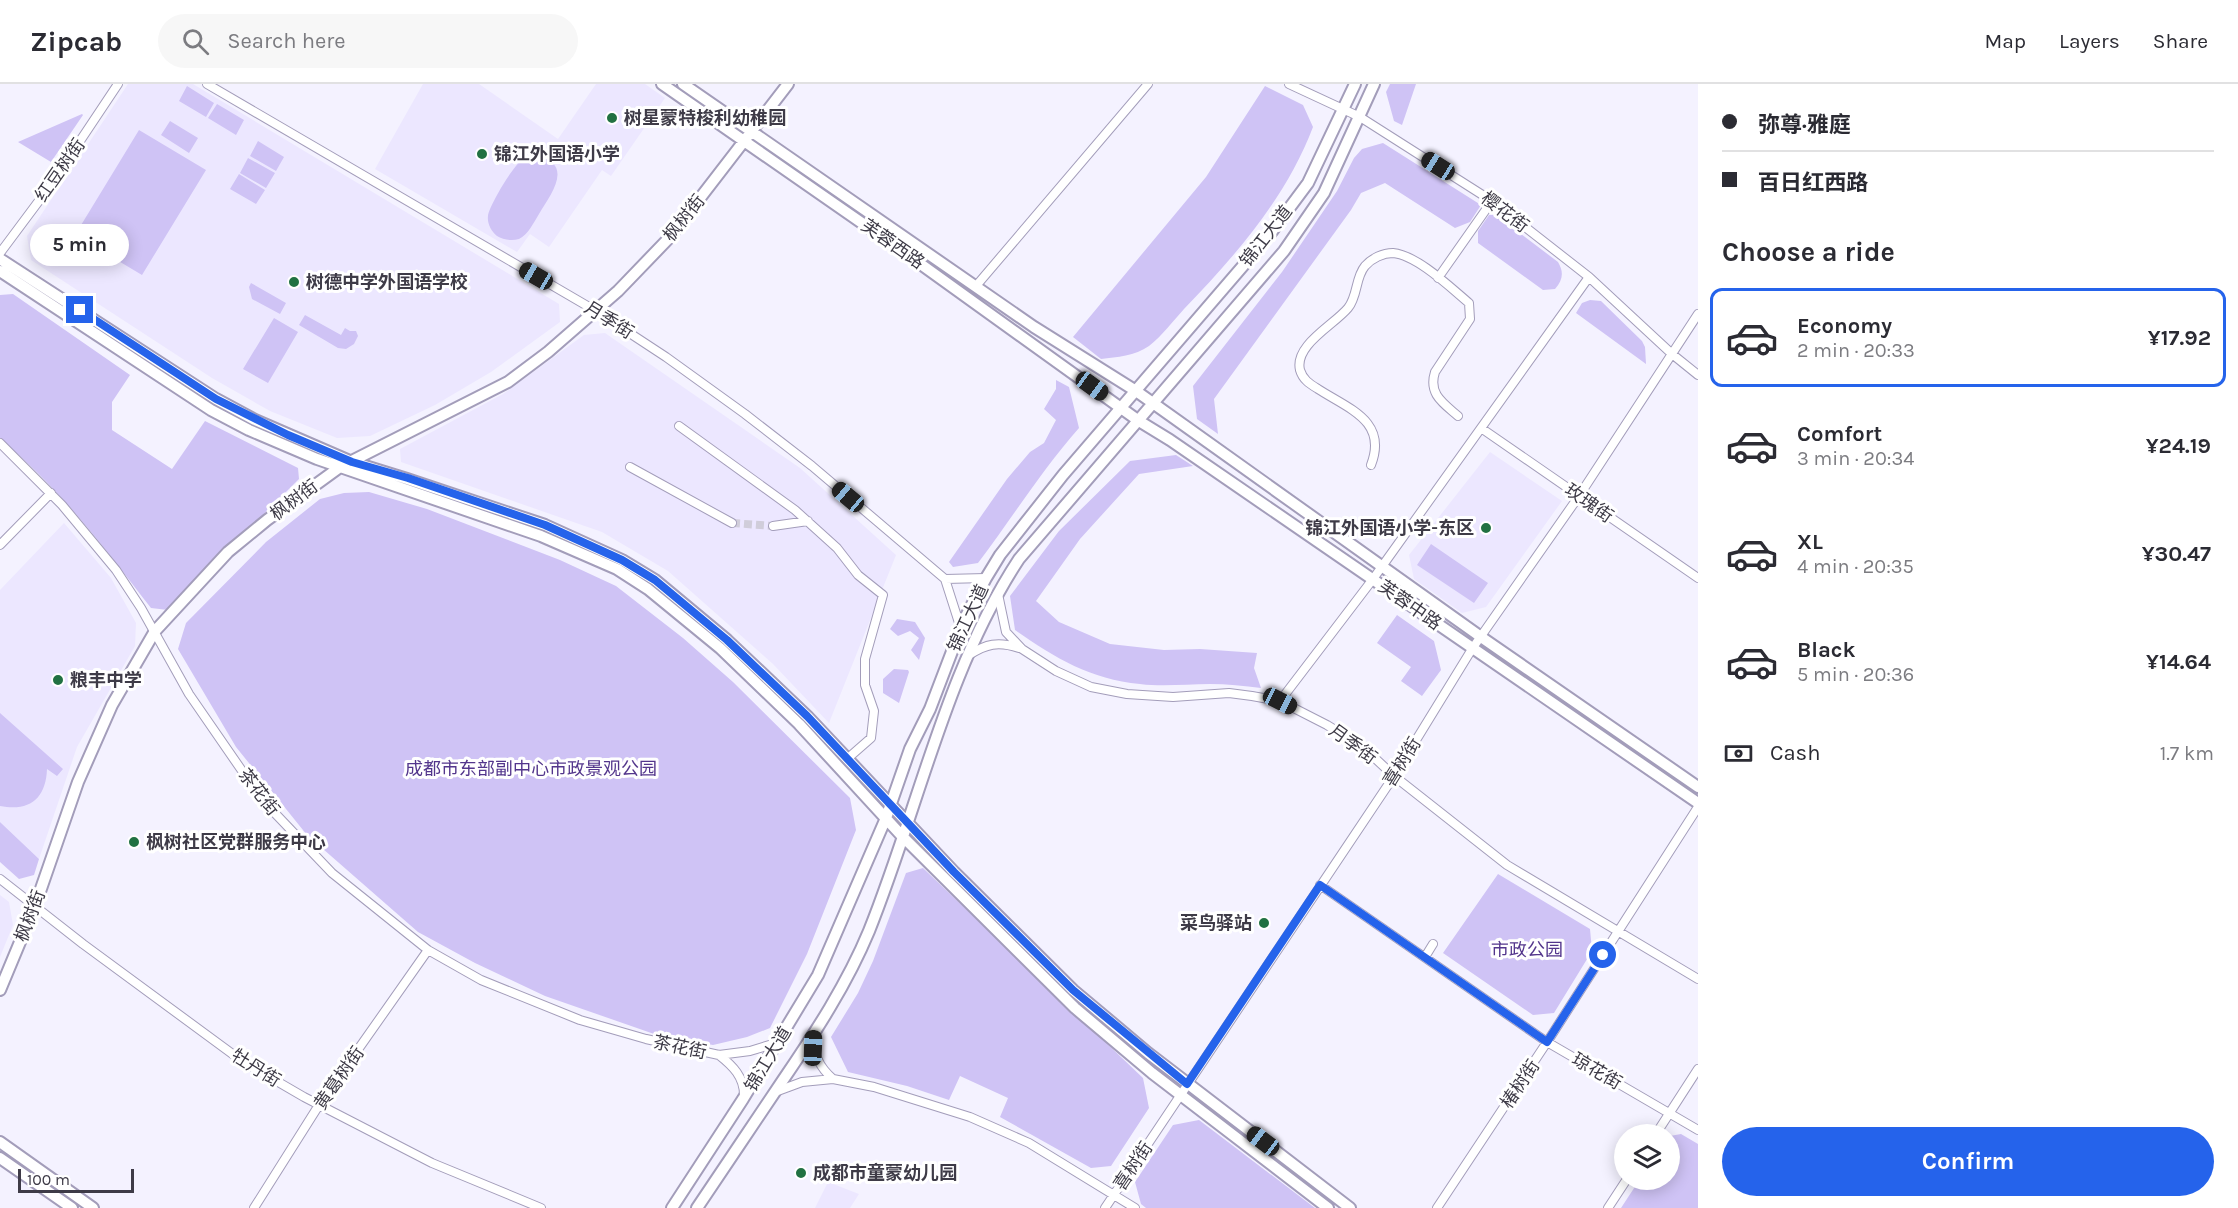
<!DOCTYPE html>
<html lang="en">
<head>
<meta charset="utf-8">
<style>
  :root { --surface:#fff; --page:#f7f7f7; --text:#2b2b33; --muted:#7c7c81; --line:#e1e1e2; --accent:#2563eb }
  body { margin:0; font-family:Karla,"Noto Sans SC",sans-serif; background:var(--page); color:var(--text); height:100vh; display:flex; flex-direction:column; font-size:22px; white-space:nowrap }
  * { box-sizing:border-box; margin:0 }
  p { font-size:20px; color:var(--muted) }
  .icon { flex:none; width:33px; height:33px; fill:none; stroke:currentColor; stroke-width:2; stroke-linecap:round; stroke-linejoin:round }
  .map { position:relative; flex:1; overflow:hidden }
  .details { display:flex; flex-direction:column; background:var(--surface); width:540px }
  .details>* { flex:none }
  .top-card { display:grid; align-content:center; height:132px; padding:0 24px; background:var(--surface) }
  .buttons { position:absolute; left:1614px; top:1040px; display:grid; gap:12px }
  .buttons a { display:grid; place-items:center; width:66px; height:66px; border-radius:50%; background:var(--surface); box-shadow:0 3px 15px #0003; font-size:30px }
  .scale { position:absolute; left:18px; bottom:15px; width:116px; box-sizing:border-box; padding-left:6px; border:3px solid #3e3b47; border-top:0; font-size:16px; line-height:21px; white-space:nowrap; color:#3e3b47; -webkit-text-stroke:4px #fff; paint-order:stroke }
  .end { position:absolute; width:27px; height:27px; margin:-14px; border:8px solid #2563eb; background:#fff; box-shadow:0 0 0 3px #fff }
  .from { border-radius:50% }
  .bubble { position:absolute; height:42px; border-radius:21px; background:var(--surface); box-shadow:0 3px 15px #0003; font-size:20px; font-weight:700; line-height:42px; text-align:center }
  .car { position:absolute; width:18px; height:36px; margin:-18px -9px; border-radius:8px; box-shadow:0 0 4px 2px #0007; background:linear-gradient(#222 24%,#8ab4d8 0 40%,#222 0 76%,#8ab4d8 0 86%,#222 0) }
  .top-card b { display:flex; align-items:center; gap:21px; height:57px; font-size:22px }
  .top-card b+b { border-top:2px solid var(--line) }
  .top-card i { width:15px; height:15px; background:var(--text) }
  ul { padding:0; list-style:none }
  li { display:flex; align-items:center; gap:18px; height:99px; margin:0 12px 9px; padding:0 12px; border:3px solid transparent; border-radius:12px }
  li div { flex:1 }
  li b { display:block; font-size:22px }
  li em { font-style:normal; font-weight:700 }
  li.selected { border-color:var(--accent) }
  li>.icon { width:54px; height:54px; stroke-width:1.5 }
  h2 { padding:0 24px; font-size:27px; line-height:72px }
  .pay { display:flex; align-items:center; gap:15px; height:66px; padding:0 24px; font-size:22px }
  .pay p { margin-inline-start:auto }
  .primary-button { display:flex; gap:12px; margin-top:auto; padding:12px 24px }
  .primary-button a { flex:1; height:69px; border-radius:36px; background:var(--accent); color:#fff; font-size:24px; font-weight:700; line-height:69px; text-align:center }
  header { display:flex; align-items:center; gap:36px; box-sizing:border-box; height:84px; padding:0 30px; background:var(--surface); border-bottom:2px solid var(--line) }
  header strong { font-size:28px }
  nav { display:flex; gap:33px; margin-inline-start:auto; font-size:21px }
  .search { width:420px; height:54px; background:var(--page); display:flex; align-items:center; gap:15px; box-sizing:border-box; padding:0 21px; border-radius:33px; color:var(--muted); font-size:22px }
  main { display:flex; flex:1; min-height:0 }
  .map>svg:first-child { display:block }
  .built { fill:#ece7ff }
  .green { fill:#cfc3f5 }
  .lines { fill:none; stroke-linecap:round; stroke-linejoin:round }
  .street-tunnel { stroke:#d0cdda; stroke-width:8; stroke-dasharray:8 4; stroke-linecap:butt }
  .street-casing { stroke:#a39dba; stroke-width:10 }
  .secondary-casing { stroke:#a39dba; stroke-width:14 }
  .street { stroke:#fff; stroke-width:8 }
  .secondary { stroke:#fff; stroke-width:10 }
  .route { stroke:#2563eb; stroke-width:8 }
  .poi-dot { fill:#217142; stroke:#fff; stroke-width:2 }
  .labels { text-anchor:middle; stroke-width:6; stroke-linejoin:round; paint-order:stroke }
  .poi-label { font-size:18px; font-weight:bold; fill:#3e3b47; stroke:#fff; text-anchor:start }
  .street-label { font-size:18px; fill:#3e3b47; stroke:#fff }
  .park-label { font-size:18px; fill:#53368c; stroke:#fff }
</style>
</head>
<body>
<header>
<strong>Zipcab</strong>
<div class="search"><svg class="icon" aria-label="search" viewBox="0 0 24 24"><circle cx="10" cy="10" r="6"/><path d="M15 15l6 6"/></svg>Search here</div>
<nav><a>Map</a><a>Layers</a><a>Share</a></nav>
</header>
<main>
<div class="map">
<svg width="1698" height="1124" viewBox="0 0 1698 1124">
  <rect width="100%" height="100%" fill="#f4f2ff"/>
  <!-- built -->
  <path class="built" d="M128,0H193L559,220L560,238L491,288L435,321L370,352L337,354L270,327L212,294L31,176L27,152Z
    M423,0H479L558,55L596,0H645L665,14L611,92L602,86L549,163L530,150L517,168L375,85Z
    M605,249L800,384L896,471L829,639L773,580L668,487L602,448L401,378L400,365L503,310L584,251Z
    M1490,368L1562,417L1486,523L1462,529L1414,495L1409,471Z
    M64,439L111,494L136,539L135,562L77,663L39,775L0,738V506Z
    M0,811L9,818L13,841L0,873Z
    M828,1098L859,1110L850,1124H815Z"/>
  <!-- green -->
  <path class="green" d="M1390,0H1416L1402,41L1394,37L1386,8Z
    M187,2L214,19L206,33L179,17Z
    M1265,2L1303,21L1313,43C1286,114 1236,171 1184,225C1173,237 1162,252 1149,262C1135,272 1117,273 1101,275L1073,253L1206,93Z
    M217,20L244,36L236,51L208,34Z
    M82,30L83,31L51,78L18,58Z
    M170,37L198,54L189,69L161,51Z
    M139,46L206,86L142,191L75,151Z
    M258,57L284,73L276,87L250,72Z
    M1383,59L1481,121L1470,138L1455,144L1385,99L1361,109L1351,126L1214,315L1218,350L1197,335L1193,302L1282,188L1337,107L1354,74L1362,65Z
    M538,72C575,81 550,111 539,130C534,138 528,151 519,155C512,157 503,156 497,152C491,147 487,139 488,132C489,122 513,82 521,77C526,73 532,72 538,72Z
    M248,74L275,89L266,104L240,89Z
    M239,90L265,106L256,120L230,105Z
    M1489,131H1496L1558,178C1564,188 1563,196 1555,205L1543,206L1478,159V147Z
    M251,199L286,219L280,230L252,215L249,203Z
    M13,210L130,291L112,318V346L172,385L205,337L298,384L299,395L168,526L151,524C105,465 59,403 0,355V211Z
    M1590,216L1601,217L1642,257L1645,263L1646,280L1576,229L1582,219Z
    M305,231L341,251L345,244L350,247H356L358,252L354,260L346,265L338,264L299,241Z
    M274,234L298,248L268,299L243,285Z
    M1056,296L1069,303L1079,344C1042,386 1012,434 978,479L953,483L949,478L1007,395L1030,368L1044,359L1056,336L1044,325L1056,305Z
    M1176,371L1193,382L1139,390L1080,455L1036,517L1059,538L1110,560L1164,566L1200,565L1257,569L1254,584L1261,604C1244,602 1227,600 1210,600C1187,600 1163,603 1140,600C1090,595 1055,574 1015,546L1010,512L1059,447L1130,377Z
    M369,408L427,425L560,476L616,502L683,554L733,598L850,714L856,746L807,870L770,944L747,953L713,961L657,951L545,912L475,879L418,848L307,751L236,663L178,565L186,539L266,458L320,415L344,409Z
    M1431,460L1488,499L1474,519L1417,481Z
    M1397,531L1434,557L1441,586L1422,612L1401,597L1411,583L1377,559Z
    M897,535L915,538L925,554L919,576L911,566L919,554L910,547L898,552L890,545Z
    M894,585L908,586L909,588L899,619L883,609V595Z
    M0,629L63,685L57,692L47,685C46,714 30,728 0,722Z
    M0,738L39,775L34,791L19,795L0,778Z
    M923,784L1143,994L1149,1024L1111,1082L1091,1084L1000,1033L1008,1014L960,992L949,1016L907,1002L848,988L831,953L858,909L873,877L906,789Z
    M1498,790L1590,845L1592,867L1554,929L1533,931L1443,869Z
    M1199,1036L1315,1124H1146L1141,1120L1135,1098L1173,1041Z
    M1681,1050L1698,1060V1124H1621L1640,1095H1670V1052Z"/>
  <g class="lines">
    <!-- street-tunnel -->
    <path class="street-tunnel" d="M732,439L773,442"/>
    <!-- street casing -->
    <g class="street-casing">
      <path id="street" d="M207,0L596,227L666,273L745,330L812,382L945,495L986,494
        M1289,0L1360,33L1492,117L1589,193L1672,270L1698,291
        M0,169L50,102L118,0
        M1438,194L1492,117
        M976,202L1148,0
        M679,342L795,426L837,464L858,491L883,511L865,575V601L874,627L871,654L847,675
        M1481,344L1698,494
        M0,359L62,421L116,486L141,524L189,610L247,694L269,723L332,789L428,866L481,896L580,936L646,955L719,971L750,967L776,959
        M1371,381C1388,337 1349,325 1318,305C1310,300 1303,296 1300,286C1294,261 1334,241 1348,224C1358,212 1355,194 1365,182C1372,174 1383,169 1393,169C1417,171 1451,204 1469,219L1470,235L1435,288C1428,310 1443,319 1458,332
        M630,383L732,439
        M773,442L808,437
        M0,461L51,409
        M945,495L961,545
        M998,510L1006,548L1022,565L1056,587L1091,603L1127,610L1173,613L1229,609L1252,612L1280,617L1327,641L1364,664L1394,692L1507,781L1698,895
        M969,571C986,560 998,557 1019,564
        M1280,617L1373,495L1589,193
        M0,795L83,860L242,977L304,1013L432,1079L541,1124
        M1320,801L1547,958L1698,1046
        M1425,873L1433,860
        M814,952C813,970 819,983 833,995
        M719,971C733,982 744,993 744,1011
        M775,1008L802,998L833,995L874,1003L970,1033L1029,1059L1135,1124
        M1656,1050L1698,985
        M254,1124L319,1021L428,866
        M1105,1124L1394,692L1472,565L1579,412L1698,230
        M1437,1124L1551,952L1698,723
        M1608,1124L1627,1095"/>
    </g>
    <!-- secondary casing -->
    <g class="secondary-casing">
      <path id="secondary" d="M662,0L908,171L1139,337L1170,356L1698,719
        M683,0L1034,243L1136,307L1481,553L1698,703
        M0,175L216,315L255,336L352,378L407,395L545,441L622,476L655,496L727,556L807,632L954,788L1073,906L1148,969L1350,1124
        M0,187L211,326L249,346L317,375L541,452L617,485L648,505L720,564L799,640L902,752L1075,924L1152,989L1328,1124
        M0,906L35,822L78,698L112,621L155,547L228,468L267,436L340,383L508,298L548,268L618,207L670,153L788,0
        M0,1058L93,1124
        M0,1074L72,1124
        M672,1124L743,1015L818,891L886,734L910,665L930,625L964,536L986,494L1000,471L1063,391L1267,154L1308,99L1355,0
        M697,1124C726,1081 754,1039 783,996C815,949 847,900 869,847C919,723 945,588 1019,475L1284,167L1324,109L1374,0"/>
    </g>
    <!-- street -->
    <use href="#street" class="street"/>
    <!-- secondary -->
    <use href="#secondary" class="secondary"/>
  </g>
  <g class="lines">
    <!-- route -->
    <path class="route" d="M80,226L216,315L288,351L352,378L408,394L545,441L622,476L655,496L727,556L807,632L954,788L1073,906L1187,1000L1320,801L1547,958L1603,871"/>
  </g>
  <!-- markers -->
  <g class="poi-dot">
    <circle cx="612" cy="34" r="6"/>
    <circle cx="482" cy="70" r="6"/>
    <circle cx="294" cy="198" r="6"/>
    <circle cx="1486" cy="444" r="6"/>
    <circle cx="58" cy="596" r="6"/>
    <circle cx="134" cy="758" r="6"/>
    <circle cx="1264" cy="839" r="6"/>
    <circle cx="801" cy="1089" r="6"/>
  </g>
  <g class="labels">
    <!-- poi labels -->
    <g class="poi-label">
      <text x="624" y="40">树星蒙特梭利幼稚园</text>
      <text x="494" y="76">锦江外国语小学</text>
      <text x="306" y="204">树德中学外国语学校</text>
      <text x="1474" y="450" text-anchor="end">锦江外国语小学-东区</text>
      <text x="70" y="602">粮丰中学</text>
      <text x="146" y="764">枫树社区党群服务中心</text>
      <text x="1252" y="845" text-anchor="end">菜鸟驿站</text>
      <text x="813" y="1095">成都市童蒙幼儿园</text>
    </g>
    <!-- street labels -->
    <g class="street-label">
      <text transform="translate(60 86) rotate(-55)" y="6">红豆树街</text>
      <text transform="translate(1505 128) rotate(37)" y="6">樱花街</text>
      <text transform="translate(684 134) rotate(-51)" y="6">枫树街</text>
      <text transform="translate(1266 152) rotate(-52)" y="6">锦江大道</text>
      <text transform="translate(893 160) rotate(35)" y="6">芙蓉西路</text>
      <text transform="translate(609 236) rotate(32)" y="6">月季街</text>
      <text transform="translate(294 416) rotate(-37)" y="6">枫树街</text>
      <text transform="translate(1589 419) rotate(35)" y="6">玫瑰街</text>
      <text transform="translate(1410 521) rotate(35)" y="6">芙蓉中路</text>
      <text transform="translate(968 534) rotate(-65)" y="6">锦江大道</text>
      <text transform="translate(1353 660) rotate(36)" y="6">月季街</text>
      <text transform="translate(1402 678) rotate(-58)" y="6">喜树街</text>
      <text transform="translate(259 708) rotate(52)" y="6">茶花街</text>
      <text transform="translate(30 832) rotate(-69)" y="6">枫树街</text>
      <text transform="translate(680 963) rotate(12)" y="6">茶花街</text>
      <text transform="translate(768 975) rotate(-59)" y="6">锦江大道</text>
      <text transform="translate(256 984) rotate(32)" y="6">牡丹街</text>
      <text transform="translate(1597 987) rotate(30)" y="6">琼花街</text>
      <text transform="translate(339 994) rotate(-55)" y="6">黄葛树街</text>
      <text transform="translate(1520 1000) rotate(-56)" y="6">椿树街</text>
      <text transform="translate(1133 1082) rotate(-56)" y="6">喜树街</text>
    </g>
    <!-- park labels -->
    <g class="park-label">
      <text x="531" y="691">成都市东部副中心市政景观公园</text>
      <text x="1527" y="872">市政公园</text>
    </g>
  </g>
</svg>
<div class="buttons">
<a><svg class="icon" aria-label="layers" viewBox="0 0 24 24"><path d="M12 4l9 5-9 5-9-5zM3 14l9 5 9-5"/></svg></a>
</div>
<div class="scale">100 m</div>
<i class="end from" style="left:1603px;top:871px"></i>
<i class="end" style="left:80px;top:226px"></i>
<div class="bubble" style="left:30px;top:140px;width:99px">5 min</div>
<i class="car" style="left:1438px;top:82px;rotate:302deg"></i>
<i class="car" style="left:536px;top:192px;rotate:300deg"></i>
<i class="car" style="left:1092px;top:302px;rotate:126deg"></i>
<i class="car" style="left:848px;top:413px;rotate:310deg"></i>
<i class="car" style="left:1280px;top:617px;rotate:117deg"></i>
<i class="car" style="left:813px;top:964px;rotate:2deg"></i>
<i class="car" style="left:1263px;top:1057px;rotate:307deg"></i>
</div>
<section class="details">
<div class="top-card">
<b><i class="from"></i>弥尊·雅庭</b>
<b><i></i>百日红西路</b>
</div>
<h2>Choose a ride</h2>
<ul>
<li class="selected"><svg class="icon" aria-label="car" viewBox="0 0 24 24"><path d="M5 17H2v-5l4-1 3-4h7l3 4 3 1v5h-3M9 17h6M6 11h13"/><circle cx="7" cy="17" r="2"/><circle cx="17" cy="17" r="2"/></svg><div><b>Economy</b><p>2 min · 20:33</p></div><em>¥17.92</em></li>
<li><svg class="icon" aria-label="car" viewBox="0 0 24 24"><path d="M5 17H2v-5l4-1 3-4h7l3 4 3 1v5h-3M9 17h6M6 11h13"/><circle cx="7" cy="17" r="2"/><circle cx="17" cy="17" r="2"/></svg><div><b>Comfort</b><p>3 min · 20:34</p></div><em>¥24.19</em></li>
<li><svg class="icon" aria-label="car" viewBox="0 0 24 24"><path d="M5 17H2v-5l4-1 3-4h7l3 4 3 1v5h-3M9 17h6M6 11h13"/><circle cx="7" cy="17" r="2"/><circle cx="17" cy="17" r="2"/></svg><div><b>XL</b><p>4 min · 20:35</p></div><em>¥30.47</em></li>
<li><svg class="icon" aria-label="car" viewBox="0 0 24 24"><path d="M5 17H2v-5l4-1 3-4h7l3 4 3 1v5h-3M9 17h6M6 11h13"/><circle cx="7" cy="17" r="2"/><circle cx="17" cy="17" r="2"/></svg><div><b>Black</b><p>5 min · 20:36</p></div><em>¥14.64</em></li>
</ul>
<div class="pay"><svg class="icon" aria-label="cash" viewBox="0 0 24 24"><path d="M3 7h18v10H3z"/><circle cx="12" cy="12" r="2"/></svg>Cash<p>1.7 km</p></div>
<div class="primary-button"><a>Confirm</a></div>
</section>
</main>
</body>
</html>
